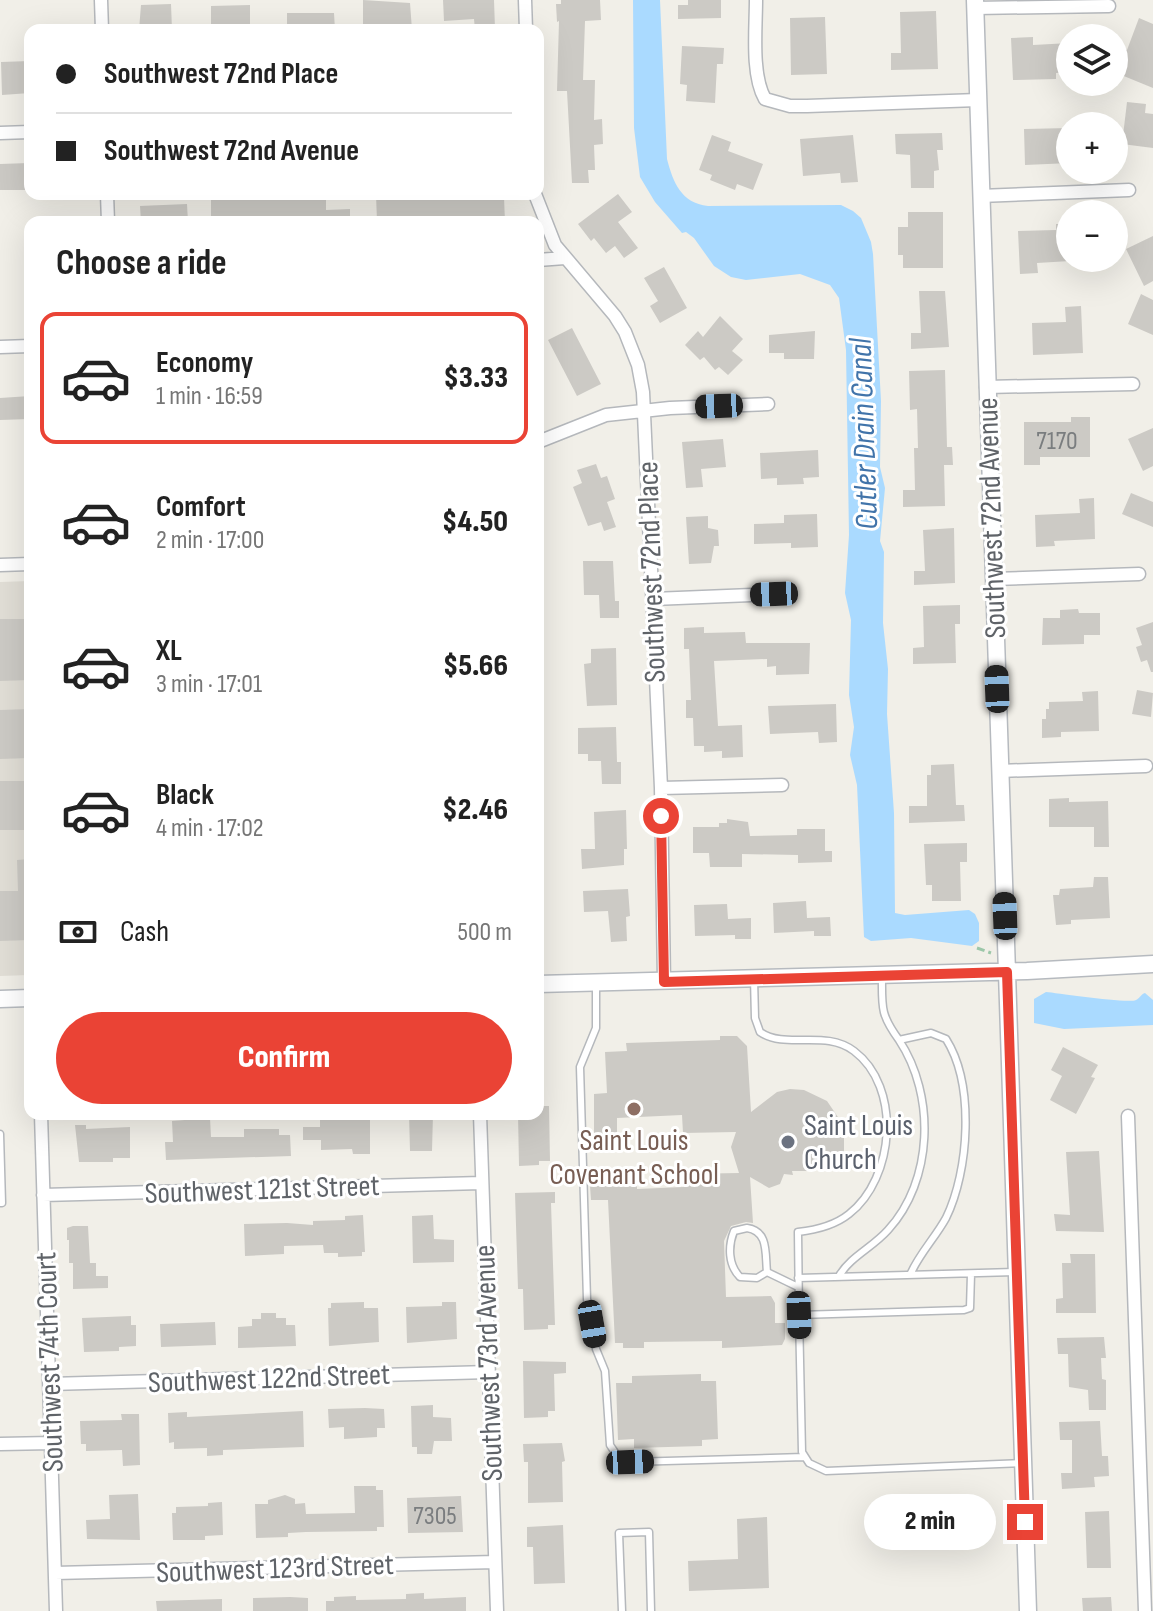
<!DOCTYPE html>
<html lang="en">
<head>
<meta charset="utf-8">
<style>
  :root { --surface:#fff; --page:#f6f6f6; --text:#222; --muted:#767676; --line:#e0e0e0; --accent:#ea4335 }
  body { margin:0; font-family:"Sofia Sans Condensed",sans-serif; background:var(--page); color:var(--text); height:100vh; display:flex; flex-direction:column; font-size:30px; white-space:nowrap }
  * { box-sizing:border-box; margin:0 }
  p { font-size:26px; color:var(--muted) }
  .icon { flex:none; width:44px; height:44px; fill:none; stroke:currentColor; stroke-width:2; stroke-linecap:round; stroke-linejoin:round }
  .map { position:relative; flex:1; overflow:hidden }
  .details { position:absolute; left:24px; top:216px; width:520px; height:904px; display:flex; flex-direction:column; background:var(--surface); border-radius:16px; box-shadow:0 8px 32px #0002 }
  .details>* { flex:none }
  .top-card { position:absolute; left:24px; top:24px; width:520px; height:176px; border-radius:16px; box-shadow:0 8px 32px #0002; display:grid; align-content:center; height:176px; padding:0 32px; background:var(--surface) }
  .buttons { position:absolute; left:1056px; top:24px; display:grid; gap:16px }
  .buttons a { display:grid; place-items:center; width:72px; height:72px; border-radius:50%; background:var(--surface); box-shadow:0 8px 32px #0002; font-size:40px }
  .end { position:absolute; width:36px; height:36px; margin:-18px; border:10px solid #ea4335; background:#fff; box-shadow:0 0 0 4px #fff }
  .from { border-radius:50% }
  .bubble { position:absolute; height:56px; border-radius:28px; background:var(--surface); box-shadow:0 8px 32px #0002; font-size:26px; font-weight:800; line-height:56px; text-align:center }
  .car { position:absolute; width:24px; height:48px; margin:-24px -12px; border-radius:10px; box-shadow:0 0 6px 2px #0007; background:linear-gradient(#222 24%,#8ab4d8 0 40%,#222 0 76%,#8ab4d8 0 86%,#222 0) }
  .top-card b { display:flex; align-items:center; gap:28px; height:76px; font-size:30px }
  .top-card b+b { border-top:2px solid var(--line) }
  .top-card i { width:20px; height:20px; background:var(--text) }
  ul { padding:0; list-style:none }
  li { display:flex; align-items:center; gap:24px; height:132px; margin:0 16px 12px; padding:0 16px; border:4px solid transparent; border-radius:16px }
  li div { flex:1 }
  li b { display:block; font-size:30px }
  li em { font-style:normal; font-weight:800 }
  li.selected { border-color:var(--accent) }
  li>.icon { width:72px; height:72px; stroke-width:1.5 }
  h2 { padding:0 32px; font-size:36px; line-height:96px }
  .pay { display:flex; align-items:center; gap:20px; height:88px; padding:0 32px; font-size:30px }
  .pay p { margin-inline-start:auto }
  .button { display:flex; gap:16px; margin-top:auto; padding:16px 32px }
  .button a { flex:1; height:92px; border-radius:48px; background:var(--accent); color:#fff; font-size:32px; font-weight:800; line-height:92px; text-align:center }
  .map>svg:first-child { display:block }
  .education { fill:#e1ded6 }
  .water { fill:#aadaff }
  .building { fill:#cccac5 }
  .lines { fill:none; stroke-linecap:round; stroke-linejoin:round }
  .lane-casing { stroke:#b5b8bc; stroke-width:9 }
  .street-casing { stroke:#b5b8bc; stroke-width:15 }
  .secondary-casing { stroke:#b6babf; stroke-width:19 }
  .path { stroke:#9cc7a9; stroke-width:3; stroke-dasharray:8 4; stroke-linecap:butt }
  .lane { stroke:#fff; stroke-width:6 }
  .street { stroke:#fff; stroke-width:12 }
  .secondary { stroke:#fff; stroke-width:16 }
  .route { stroke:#ea4335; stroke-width:10 }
  .education-dot { fill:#8d6e63; stroke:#fff; stroke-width:3 }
  .worship-dot { fill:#6b7280; stroke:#fff; stroke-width:3 }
  .labels { text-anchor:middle; stroke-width:6; stroke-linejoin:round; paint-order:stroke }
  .number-label { font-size:26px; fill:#7a7d7f }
  .street-label { font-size:30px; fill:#5f6368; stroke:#fff }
  .worship-label { font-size:30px; fill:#5b616d; stroke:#fff; text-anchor:start }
  .education-label { font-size:30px; fill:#785e54; stroke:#fff }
  .water-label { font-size:32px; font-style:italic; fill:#4174aa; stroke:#fff }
</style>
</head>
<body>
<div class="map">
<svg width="1153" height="1611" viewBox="0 0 1153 1611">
  <rect width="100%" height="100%" fill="#f1efe8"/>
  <!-- education -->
  <path class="education" d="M30,581V975L0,976V582Z"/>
  <!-- water -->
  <path class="water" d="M633,0H660L667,159C673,182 681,203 708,206L841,205L853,211L861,218L871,242L873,254L881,401L880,467L885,488L880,541L884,552L883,623L888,669L887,714L894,813L895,913L905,915L969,910L975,914L979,923V941L972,946L911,938L871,941L864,937L857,785L850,755L854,727L849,695L851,620L845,593L849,535L846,350L839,298L830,285L800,274L746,280L731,277L714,266L694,238L686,232L682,233L655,202L640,177L634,128Z
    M1046,992C1058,993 1128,1004 1136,1000C1140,998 1141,994 1145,993L1153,1000V1025L1064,1029L1034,1023V999Z"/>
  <!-- building -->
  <path class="building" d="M363,0L410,3L412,30L363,28Z
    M443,0H494L495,29L475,30L474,19L444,21Z
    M561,0H600L601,20L585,21L583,80H595L594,120L602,119L603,144L594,145L595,170H588L589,183H572L567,91H557L559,21L557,22L556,4H561Z
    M688,0H721V18L678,19V5H688Z
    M171,4L172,30H139L141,5Z
    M250,5V29L211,30V6Z
    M936,11L938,69L891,70V53H901L900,12Z
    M287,13H334L335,30H287Z
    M825,17L827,74L791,75L790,18Z
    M1139,18L1153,24V88L1114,72V45L1127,50Z
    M1033,37V45L1070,43V72L1056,73V79L1013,80L1011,38Z
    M682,46L724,48L723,64H717L715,103L686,101L687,85L680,84Z
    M30,61V93L2,95L1,62Z
    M1127,102L1146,104L1145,113L1153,114V148L1122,144Z
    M1070,128V163L1025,165L1024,129Z
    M942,133L943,150H937L939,170L934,171V188H911L910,155L896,154L895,134Z
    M712,135L731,142L728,151L763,164L753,190L737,184L735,190L710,180L712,175L699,170Z
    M853,135L858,182L841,183L840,173L803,176L800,139Z
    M29,163V190H0V164Z
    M211,194H326V210L350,209V222H211Z
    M376,194H415L416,199L448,197V194H502L504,197L505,222H377Z
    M618,194L632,212L618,222L638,248L624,258L615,246L606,253L594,238L591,241L578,224Z
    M187,204L188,222H141L140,206Z
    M908,212H943V268H903V255H898V227H908Z
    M1056,224H1070V261L1037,263L1038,273L1020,274L1018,231L1056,230Z
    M1153,236V281L1144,286L1126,249Z
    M664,267L687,308L660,323L650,306L658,301L644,278Z
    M919,291H945L949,347L911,349V333H921Z
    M1141,294L1153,300V335L1128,324Z
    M1081,306L1083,353L1033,355L1032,323L1066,322L1065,307Z
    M720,316L743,339L732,351L743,360L728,375L719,367L715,370L704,357L700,360L685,345L698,331L703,337Z
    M572,328L601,384L577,396L548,340Z
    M815,331L814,359H784V353H769V335Z
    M945,370L947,447H952L953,465H944L945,506L903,507V490H915L914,448H918L917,409L910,410L909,371Z
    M30,396V419L0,420V398Z
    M1071,417H1090V457H1040V465H1024V422H1071Z
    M1153,428V466L1143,471L1128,439Z
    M723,439L726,467L701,469L703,487L686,488L682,442Z
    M818,450L819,477L803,478L804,484L777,485V478L761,479L760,453Z
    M596,464L601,478L607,476L615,499L607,502L616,527L604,531L601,522L588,526L573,487L582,483L577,470Z
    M1131,493L1153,502V527L1122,514Z
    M1094,498L1095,539L1054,541L1055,546L1036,547L1035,515L1080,513L1079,499Z
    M817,514L818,547L791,548V543L754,544V524L784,523V515Z
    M708,516V528L718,530L719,546H714L711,563L689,564L686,517Z
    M954,528L955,583L914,585V571H925L923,530Z
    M583,561H613L615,601H619V618H600L599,595H584Z
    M960,605V624H955L956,663L913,664V648L924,647L923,606Z
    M1078,609L1079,613H1100V635H1084V644L1042,645L1043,618H1060V610Z
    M0,619H30V680L0,681Z
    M1153,622V672H1151L1147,660L1141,662L1136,647L1142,645L1136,628Z
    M704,627V633L745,632L746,643H810L809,674L776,675V666L767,667V659L714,661L718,726L742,725L743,757L722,758V751L704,752V746H694L693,718H686V700H691L689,649H684V628Z
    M616,648L617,705L587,706L584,664L591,663V649Z
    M1137,690L1153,693L1151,717L1132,714Z
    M1098,691L1099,731L1061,732V737L1042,738V719H1046V709H1049V702L1083,701L1082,692Z
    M836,704L837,742L819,743L818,732L770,734L768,706Z
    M30,709V758L0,759V710Z
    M616,727L617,762H621V784H602L601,761H588V754H578V728Z
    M954,764L956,805H964L965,821L909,823V806H927V775H931V765Z
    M0,781H30V830H0Z
    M1069,798V802L1108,801L1109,847H1094V827H1049V799Z
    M626,810L627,849H624V865L582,869L581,849H595L594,812Z
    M727,819L748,822L750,836L797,835V829H825V851H832V862L798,863V855L742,854V867H710L709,853H693V827H719V823H727Z
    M967,843V862H960L961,901H932V885H926L924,844Z
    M30,859V940L0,941V891H18L17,860Z
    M1094,877H1108L1110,918L1071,920V924L1056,925L1053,895H1059L1060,889L1093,887Z
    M628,889L630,916L626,917L627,941L611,942L608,911L584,912L583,891Z
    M806,901L807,918L830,917L831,936H814V931L774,933L773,903Z
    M727,904L728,919L751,918V939H735V935L695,936L694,905Z
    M720,1036H737L747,1046L751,1112L777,1092L790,1089L804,1090L827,1101L844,1126V1162L834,1163L835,1166H807V1171H792L793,1175L784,1174L780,1184L769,1188L750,1177L753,1223L746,1222L731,1226L724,1241L726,1297L771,1296L775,1303V1323H785V1339L782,1345L722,1348V1341L644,1342V1348H623V1343H615L608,1200H591L590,1186L637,1184V1189L683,1187L684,1174L739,1173L731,1147L736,1132L683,1133L682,1115L617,1118V1134L594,1135V1094L607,1093L605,1052L627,1051L626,1043L720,1040Z
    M1063,1047L1098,1065L1091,1077L1095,1078L1076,1114L1050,1100L1062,1076L1051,1070Z
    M538,1106H549L550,1161H539V1165L519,1166L518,1114H538Z
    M409,1114H433L432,1151H410Z
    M210,1118L211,1137H244V1129H279V1135H290L291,1156L166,1160L165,1142H173L172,1121Z
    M370,1119V1154H353L352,1149L321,1150V1140H303V1127H320V1120Z
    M75,1125H86V1129L130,1127V1158H113V1162H79Z
    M1099,1151L1104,1232L1056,1231L1054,1214L1070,1215L1066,1152Z
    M555,1192V1203H551L555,1325H548V1329L524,1330L523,1289H518L515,1193Z
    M363,1215L365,1252H362V1256L338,1257V1253H324L323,1245L284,1246V1254L245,1256L244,1224L287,1223L313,1225V1221L345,1220V1216Z
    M433,1215L434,1239L454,1240V1262L413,1263L412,1216Z
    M73,1226H88L90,1263H96V1276H108V1288L73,1289V1263H69V1240H67V1228Z
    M1070,1254H1095L1096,1313H1056V1299L1063,1298L1062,1263H1071Z
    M364,1302V1308H378L379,1342L329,1346L328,1308H331V1303Z
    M442,1302H456L457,1339L407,1343L406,1307L442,1306Z
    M261,1313H276V1318H286V1325H295L296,1346L238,1348V1327L252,1326V1319H261Z
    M131,1316V1325H136V1346L119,1347V1351L84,1352L82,1318Z
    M215,1322L216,1345L161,1347L160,1324Z
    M1104,1337L1106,1358H1101L1102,1379L1106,1380V1410H1089L1088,1390L1069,1387L1068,1354H1058L1057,1338Z
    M523,1361L566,1362V1373L554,1374L555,1411H548V1417L524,1418Z
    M701,1374V1381H716L718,1439L702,1440V1446L634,1448V1439L618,1440L616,1383H632V1376Z
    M433,1405V1417L451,1418L452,1441H434L432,1454H417V1447H412L411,1406Z
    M365,1408L384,1409L385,1428H377V1437L344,1439V1427L329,1428L328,1409Z
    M303,1411L304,1447L223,1450V1455L207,1456V1448L174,1449V1442L169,1443L168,1413L187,1412V1417Z
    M121,1414H139L140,1465L123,1466L122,1450L86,1451V1444H81L80,1421L122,1420Z
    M1100,1421L1102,1456H1108L1109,1476L1094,1477L1095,1487L1062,1489L1061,1473H1072V1440H1060L1059,1422Z
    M562,1443L565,1461L562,1462L563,1502L528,1503V1462H524L523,1444Z
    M354,1486H376V1490H383L384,1527H377V1531L306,1532L288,1533V1537L256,1538L255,1504H268V1500L285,1495L295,1499V1504L305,1503L306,1514L355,1513Z
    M138,1494L140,1540L87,1539L86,1520L110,1519L109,1495Z
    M461,1496L463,1532L408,1533L407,1498Z
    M222,1502L223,1535L205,1536V1540H173L172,1513H176V1507L208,1506V1503Z
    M1109,1511L1111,1568H1087L1085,1512Z
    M767,1517L769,1588L689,1591L688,1561L738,1559L737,1519Z
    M563,1525L565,1583L534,1584L533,1547H527V1527Z
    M424,1593V1599L466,1597V1611H326V1601H334V1597L356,1596V1600L406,1599V1594Z
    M290,1597L308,1598V1611H253V1598Z
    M1111,1597L1112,1611H1083L1082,1598Z
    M222,1599V1611H157L156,1601Z"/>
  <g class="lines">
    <!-- lane casing -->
    <g class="lane-casing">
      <path id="lane" d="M882,975C882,1007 880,1014 899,1040L931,1033L946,1039C975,1085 969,1171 946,1218C935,1238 919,1254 910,1275
        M754,978L755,1018L760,1032C786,1050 825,1029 854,1051C902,1087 895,1178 849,1214C834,1226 816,1230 798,1232L799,1315
        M596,985V1028L580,1067L587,1299L596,1349L605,1371L610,1445L618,1457L630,1462L804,1457
        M0,1134L2,1203H0
        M747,1228C769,1231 765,1254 767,1272L757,1278L740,1277C728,1265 728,1246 734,1231Z
        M767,1272L798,1287
        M971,1274L970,1308L964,1310L799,1315L802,1452L809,1463L826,1471L1023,1463
        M839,1276C851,1256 872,1248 888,1230C933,1181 936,1096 899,1040
        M798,1278L1015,1272
        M622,1611L619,1533L649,1532L651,1611"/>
    </g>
    <!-- street casing -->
    <g class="street-casing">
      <path id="street" d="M101,0L102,30
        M525,0L526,30
        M756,0C756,28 751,75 765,99L790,106H807L978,100
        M975,8L1109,6
        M0,133L30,132
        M107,194L108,222
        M535,194L555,245L615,316L625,332L638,365L643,392L661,788L664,982
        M980,196L1129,190
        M538,260L565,258
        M0,347L30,346
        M986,387L1133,384
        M538,442L606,415L670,408L768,404
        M0,565L30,564
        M993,579L1139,574
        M653,599L774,594
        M999,771L1146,766
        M661,788L782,785
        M41,1114L56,1611
        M480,1114L497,1611
        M1128,1116L1145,1611
        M43,1195L481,1183
        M50,1384L489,1372
        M0,1444L52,1443
        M55,1573L495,1562"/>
    </g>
    <!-- secondary casing -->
    <g class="secondary-casing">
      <path id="secondary" d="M975,0L1028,1611
        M538,984L1027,971L1153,964
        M0,999L30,998"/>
    </g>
    <!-- path -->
    <path class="path" d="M977,948L991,953"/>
    <!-- lane -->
    <use href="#lane" class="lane"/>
    <!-- street -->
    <use href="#street" class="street"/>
    <!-- secondary -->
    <use href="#secondary" class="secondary"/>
  </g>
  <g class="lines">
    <!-- route -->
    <path class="route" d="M661,816L664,982L1007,972L1025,1522"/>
  </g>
  <!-- markers -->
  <circle class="education-dot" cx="634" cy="1109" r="8"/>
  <circle class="worship-dot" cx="788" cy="1142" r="8"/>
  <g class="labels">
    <!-- number labels -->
    <g class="number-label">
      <text x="1057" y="449">7170</text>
      <text x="435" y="1524">7305</text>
    </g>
    <!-- street labels -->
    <g class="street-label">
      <text transform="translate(991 518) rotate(-92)" y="10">Southwest 72nd Avenue</text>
      <text transform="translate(651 572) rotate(-92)" y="10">Southwest 72nd Place</text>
      <text transform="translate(262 1189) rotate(-2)" y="10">Southwest 121st Street</text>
      <text transform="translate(49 1362) rotate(-92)" y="10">Southwest 74th Court</text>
      <text transform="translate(488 1363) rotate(-92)" y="10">Southwest 73rd Avenue</text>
      <text transform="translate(269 1378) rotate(-2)" y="10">Southwest 122nd Street</text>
      <text transform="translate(275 1568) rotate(-2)" y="10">Southwest 123rd Street</text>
    </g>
    <!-- worship labels -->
    <g class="worship-label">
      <text x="804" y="1135">Saint Louis<tspan x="804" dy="34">Church</tspan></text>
    </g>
    <!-- education labels -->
    <g class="education-label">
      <text x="634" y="1150">Saint Louis<tspan x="634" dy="34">Covenant School</tspan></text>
    </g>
    <!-- water labels -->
    <g class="water-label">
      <text transform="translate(863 434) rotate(-92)" y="11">Cutler Drain Canal</text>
    </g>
  </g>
</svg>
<div class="buttons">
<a><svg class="icon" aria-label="layers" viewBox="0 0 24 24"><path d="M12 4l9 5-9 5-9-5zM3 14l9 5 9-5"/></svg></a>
<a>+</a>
<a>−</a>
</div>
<i class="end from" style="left:661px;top:816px"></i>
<i class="end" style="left:1025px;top:1522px"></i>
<div class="bubble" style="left:864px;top:1494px;width:132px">2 min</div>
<i class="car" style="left:719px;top:406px;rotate:268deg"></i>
<i class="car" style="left:774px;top:594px;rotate:268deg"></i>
<i class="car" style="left:997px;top:689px;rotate:358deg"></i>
<i class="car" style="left:1005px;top:916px;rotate:358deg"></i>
<i class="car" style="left:799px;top:1315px;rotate:178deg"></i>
<i class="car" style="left:592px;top:1324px;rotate:170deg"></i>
<i class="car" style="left:630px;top:1462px;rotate:88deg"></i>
<div class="top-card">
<b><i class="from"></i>Southwest 72nd Place</b>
<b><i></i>Southwest 72nd Avenue</b>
</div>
<section class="details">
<h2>Choose a ride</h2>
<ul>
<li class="selected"><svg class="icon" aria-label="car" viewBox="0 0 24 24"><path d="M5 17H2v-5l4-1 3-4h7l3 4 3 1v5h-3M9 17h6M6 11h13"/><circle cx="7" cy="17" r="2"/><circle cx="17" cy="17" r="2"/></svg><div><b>Economy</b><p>1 min · 16:59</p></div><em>$3.33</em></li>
<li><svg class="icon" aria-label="car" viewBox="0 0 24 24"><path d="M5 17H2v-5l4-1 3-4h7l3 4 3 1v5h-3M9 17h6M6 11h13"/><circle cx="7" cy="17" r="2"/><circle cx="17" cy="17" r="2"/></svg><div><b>Comfort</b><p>2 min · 17:00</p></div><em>$4.50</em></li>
<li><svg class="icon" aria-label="car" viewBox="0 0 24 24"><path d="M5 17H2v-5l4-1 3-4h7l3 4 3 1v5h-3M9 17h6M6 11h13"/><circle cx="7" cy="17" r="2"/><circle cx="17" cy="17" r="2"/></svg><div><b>XL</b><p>3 min · 17:01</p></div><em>$5.66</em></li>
<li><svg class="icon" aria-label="car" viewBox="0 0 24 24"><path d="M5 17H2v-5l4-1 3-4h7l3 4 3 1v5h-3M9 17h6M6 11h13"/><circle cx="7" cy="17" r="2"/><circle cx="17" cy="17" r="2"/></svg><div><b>Black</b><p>4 min · 17:02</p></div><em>$2.46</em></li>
</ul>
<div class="pay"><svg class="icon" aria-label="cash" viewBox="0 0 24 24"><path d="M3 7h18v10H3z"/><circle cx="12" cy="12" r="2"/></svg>Cash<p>500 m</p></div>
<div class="button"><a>Confirm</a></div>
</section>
</div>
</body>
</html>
